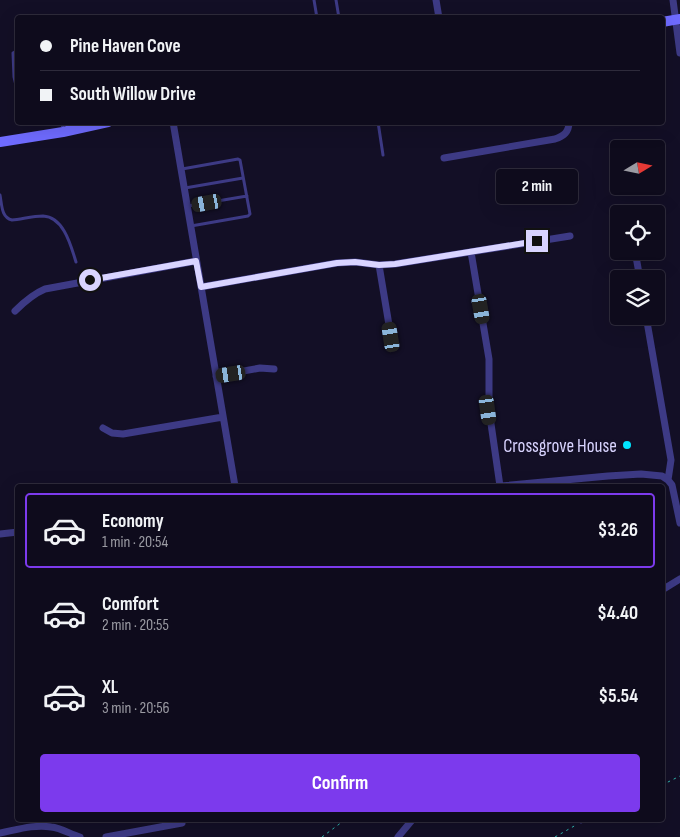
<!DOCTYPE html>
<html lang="en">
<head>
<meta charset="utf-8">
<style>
  :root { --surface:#0e0b1c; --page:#171425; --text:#f1f3f6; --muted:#9b9ba3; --line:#2e2b3b; --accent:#7c3aed }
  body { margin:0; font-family:"Sofia Sans Condensed",sans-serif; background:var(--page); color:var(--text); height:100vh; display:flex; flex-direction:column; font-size:19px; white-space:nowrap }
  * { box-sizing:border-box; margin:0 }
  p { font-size:16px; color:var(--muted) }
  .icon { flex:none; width:28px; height:28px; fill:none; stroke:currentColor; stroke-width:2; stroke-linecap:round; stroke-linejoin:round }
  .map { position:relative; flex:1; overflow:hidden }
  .side { position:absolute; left:15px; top:484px; width:650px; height:338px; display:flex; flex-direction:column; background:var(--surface); border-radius:5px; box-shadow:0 5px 20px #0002,0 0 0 1px var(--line) }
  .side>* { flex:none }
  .banner { position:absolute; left:15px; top:15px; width:650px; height:110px; border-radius:5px; box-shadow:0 5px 20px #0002,0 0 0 1px var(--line); display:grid; align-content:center; height:110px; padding:0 25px; background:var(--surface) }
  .needle { width:32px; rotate:80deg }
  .controls { position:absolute; left:610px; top:140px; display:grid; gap:10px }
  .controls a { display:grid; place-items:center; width:55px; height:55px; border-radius:5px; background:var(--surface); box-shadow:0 5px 20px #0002,0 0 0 1px var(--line); font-size:25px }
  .end { position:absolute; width:22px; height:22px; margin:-11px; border:6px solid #d9d4ff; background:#111; box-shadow:0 0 0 2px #111 }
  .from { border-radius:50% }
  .bubble { position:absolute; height:35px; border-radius:5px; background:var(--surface); box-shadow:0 5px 20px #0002,0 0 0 1px var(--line); font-size:16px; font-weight:700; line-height:35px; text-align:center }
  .car { position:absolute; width:15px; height:30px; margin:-15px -8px; border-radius:6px; box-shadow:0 0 4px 1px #0007; background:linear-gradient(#222 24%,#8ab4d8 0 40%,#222 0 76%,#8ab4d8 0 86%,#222 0) }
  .banner b { display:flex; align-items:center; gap:18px; height:48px; font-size:19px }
  .banner b+b { border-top:1px solid var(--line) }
  .banner i { width:12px; height:12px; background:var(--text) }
  ul { padding:9px 0 0; list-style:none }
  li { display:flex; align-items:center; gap:15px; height:75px; margin:0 10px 8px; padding:0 15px; border:2px solid transparent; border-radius:5px }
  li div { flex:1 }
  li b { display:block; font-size:19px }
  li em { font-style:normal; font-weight:700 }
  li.active { border-color:var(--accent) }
  li>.icon { width:45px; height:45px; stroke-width:1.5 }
  .primary-button { display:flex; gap:10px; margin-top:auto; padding:10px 25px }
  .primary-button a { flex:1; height:58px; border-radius:5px; background:var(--accent); color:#fff; font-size:20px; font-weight:700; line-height:58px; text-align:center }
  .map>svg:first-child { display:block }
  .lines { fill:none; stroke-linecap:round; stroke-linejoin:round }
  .path { stroke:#2fb8b0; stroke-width:1; stroke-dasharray:2.5 4; stroke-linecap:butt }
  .service { stroke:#3d3a85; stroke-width:3 }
  .minor { stroke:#3d3a85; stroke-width:7 }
  .secondary { stroke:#6f6bff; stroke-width:10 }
  .route { stroke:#d9d4ff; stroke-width:6 }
  .poi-dot { fill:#00e5ff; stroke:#130f26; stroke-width:2 }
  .labels { text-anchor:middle; stroke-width:4.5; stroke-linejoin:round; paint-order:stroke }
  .poi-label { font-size:19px; fill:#d9d4ff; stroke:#130f26; text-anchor:end }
</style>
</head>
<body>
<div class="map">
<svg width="680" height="837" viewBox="0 0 680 837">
  <rect width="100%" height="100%" fill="#130f26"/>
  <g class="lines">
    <!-- path -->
    <path class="path" d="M662,785L680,776
      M322,837L346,819
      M555,837L576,825"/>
    <!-- service -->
    <path class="service" d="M314,0L317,18
      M336,0L339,18
      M18,50L13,53L14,77L18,94
      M62,122L63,131
      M378,122L383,155
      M182,169L238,159L240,160L250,214L248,216L191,226
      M185,188L243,178
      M0,195C2,205 1,217 12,220C22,219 33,216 43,216C64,217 71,246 76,262
      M188,206L247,196
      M581,819V822"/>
    <!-- minor -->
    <path class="minor" d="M436,0L439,18
      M673,0L680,53
      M173,122L235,486
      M444,158L555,139C564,136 569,132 569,122
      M635,251L640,279
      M471,252L489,359V410L500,486
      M379,265L391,337
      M201,287L337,263L355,262L379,265L395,264L570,236
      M15,311C24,302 33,294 45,289L196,261
      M646,316L671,460L668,480
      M216,376L260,368L274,369
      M103,428L112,433L123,434L223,417
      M501,486L608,476L641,474L662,476L668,480L672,485L680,523
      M0,534L18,532
      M662,590L680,579
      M0,833C16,830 34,824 51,827C61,828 70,834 80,837
      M106,837L182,823
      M398,837L413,819"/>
    <!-- secondary -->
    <path class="secondary" d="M662,22L680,19
      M0,142L63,132L108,122"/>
  </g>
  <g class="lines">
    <!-- route -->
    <path class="route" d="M90,280L196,261L201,287L337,263L355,262L379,265L395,264L537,241"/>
  </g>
  <!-- markers -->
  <circle class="poi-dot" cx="627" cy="445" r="5"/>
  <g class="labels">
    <!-- poi labels -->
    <g class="poi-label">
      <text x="617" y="452">Crossgrove House</text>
    </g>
  </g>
</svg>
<div class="controls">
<a><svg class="needle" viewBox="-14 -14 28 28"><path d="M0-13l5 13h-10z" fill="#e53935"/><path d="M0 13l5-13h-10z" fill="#9b9ba3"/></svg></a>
<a><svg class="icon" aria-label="locate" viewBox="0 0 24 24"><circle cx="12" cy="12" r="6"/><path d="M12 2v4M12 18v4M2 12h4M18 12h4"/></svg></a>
<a><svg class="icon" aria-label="layers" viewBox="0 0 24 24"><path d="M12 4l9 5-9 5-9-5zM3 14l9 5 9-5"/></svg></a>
</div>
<i class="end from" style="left:90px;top:280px"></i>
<i class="end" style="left:537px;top:241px"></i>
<div class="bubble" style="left:496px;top:169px;width:82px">2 min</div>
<i class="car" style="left:207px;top:203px;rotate:260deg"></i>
<i class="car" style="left:481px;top:309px;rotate:170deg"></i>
<i class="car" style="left:391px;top:337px;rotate:351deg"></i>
<i class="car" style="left:231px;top:374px;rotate:261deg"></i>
<i class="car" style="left:488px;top:410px;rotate:172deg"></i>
<div class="banner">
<b><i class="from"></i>Pine Haven Cove</b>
<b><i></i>South Willow Drive</b>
</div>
<section class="side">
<ul>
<li class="active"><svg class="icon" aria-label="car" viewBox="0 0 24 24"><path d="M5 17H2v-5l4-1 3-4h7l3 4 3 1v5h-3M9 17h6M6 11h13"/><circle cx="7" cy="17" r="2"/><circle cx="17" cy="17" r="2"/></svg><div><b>Economy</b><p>1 min · 20:54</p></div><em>$3.26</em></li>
<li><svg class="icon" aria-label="car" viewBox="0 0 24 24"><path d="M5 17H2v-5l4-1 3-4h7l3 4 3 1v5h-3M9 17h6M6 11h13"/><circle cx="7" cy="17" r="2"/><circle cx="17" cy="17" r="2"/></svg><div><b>Comfort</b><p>2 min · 20:55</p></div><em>$4.40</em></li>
<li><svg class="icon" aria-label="car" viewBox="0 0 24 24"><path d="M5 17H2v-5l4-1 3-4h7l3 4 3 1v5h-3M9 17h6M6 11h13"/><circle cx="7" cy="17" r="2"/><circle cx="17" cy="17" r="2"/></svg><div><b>XL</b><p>3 min · 20:56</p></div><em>$5.54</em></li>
</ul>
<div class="primary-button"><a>Confirm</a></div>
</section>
</div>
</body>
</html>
